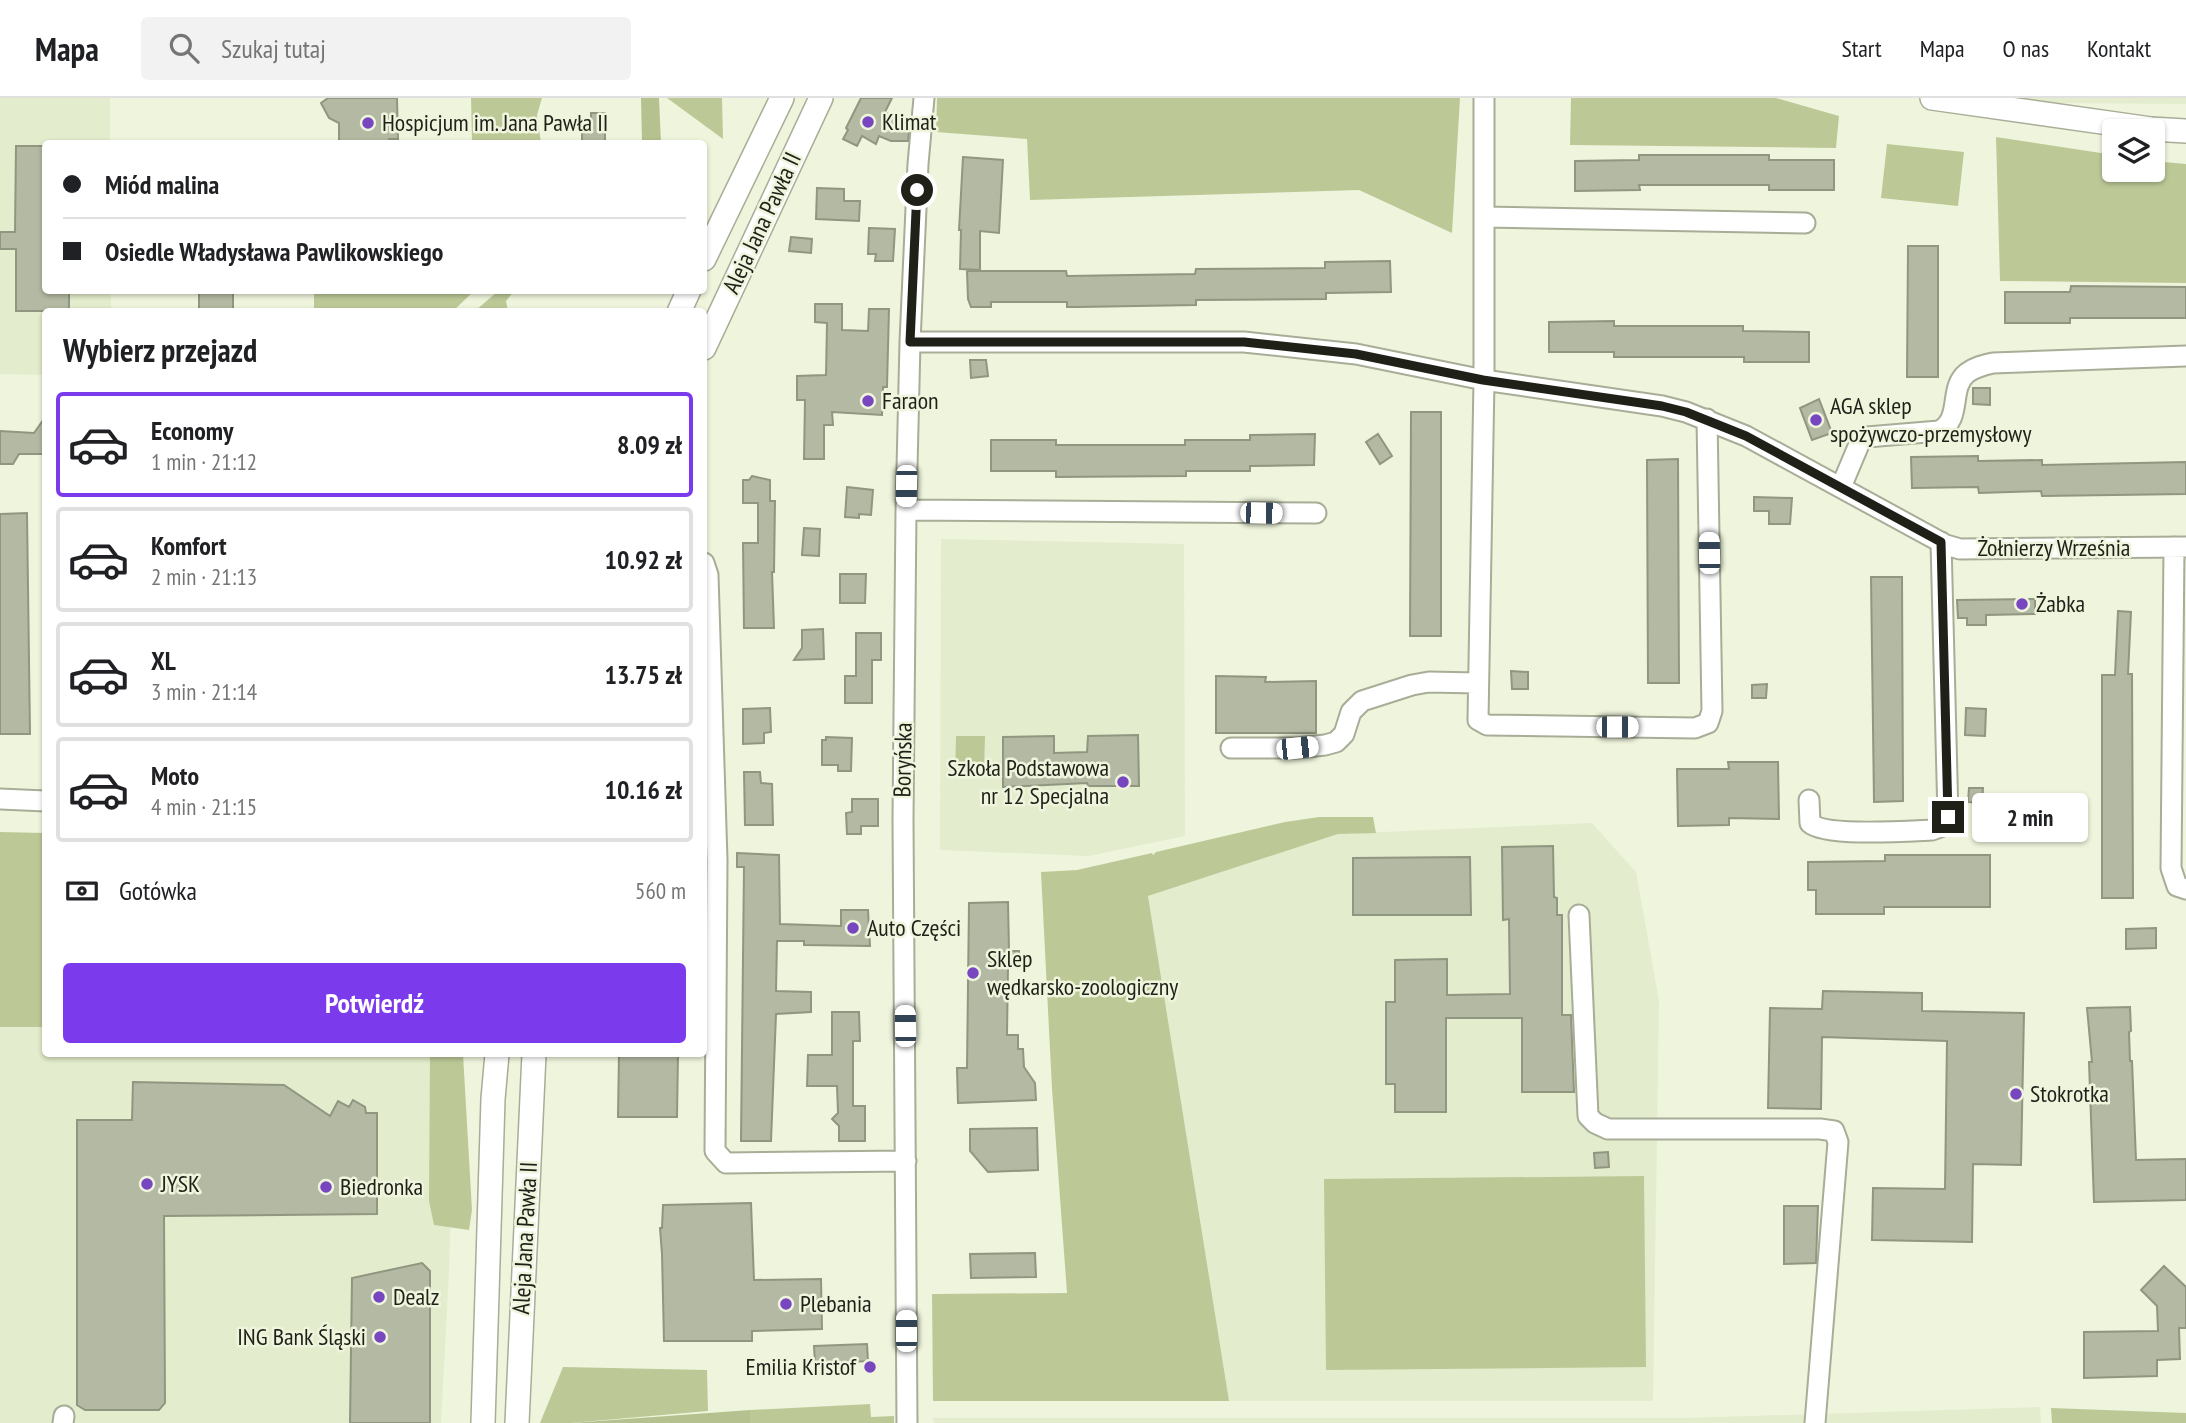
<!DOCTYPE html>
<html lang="pl">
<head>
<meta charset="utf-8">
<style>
  :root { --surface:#fff; --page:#f2f2f2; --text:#202124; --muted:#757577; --line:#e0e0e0; --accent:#7c3aed }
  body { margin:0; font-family:"PT Sans Narrow",sans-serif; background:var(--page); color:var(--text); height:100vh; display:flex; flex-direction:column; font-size:26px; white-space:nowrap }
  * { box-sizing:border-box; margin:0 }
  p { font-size:23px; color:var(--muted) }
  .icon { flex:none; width:38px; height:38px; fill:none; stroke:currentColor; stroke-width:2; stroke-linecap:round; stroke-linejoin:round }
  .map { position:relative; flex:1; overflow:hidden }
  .details { position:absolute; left:42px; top:210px; width:665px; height:749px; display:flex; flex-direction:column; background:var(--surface); border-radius:7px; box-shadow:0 2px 5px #0004 }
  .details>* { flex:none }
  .hud { position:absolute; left:42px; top:42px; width:665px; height:154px; border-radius:7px; box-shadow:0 2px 5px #0004; display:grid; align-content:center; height:154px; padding:0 21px; background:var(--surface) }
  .fabs { position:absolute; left:2102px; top:21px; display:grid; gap:14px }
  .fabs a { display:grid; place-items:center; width:63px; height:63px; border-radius:7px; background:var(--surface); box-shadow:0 2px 5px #0004; font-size:35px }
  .end { position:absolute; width:32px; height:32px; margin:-16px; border:9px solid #1f2119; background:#fff; box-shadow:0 0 0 4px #fff }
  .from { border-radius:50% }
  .bubble { position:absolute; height:49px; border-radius:7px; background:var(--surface); box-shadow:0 2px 5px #0004; font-size:23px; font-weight:700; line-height:49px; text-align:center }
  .car { position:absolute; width:21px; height:42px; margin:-21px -10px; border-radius:9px; box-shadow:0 0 5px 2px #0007; background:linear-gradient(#fff 24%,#345 0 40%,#fff 0 76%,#345 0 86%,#fff 0) }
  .hud b { display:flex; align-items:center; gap:24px; height:66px; font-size:26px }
  .hud b+b { border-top:2px solid var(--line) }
  .hud i { width:18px; height:18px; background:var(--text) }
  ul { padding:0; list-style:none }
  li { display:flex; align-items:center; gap:21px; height:105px; margin:0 14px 10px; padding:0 7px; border:4px solid var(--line); border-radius:7px }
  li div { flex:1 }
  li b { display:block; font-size:26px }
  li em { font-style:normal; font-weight:700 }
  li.on { border-color:var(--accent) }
  li>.icon { width:63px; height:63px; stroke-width:1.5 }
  h2 { padding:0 21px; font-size:32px; line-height:84px }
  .pay { display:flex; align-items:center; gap:18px; height:77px; padding:0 21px; font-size:26px }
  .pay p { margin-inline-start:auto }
  .action { display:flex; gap:14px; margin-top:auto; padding:14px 21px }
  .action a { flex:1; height:80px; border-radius:7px; background:var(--accent); color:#fff; font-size:28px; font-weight:700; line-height:80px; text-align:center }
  header { display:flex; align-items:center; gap:42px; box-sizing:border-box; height:98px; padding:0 35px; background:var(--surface); border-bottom:2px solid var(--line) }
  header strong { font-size:33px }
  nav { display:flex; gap:38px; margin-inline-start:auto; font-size:24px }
  .search { width:490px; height:63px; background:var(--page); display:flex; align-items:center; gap:18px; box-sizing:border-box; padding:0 24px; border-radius:7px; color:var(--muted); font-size:26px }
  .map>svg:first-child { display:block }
  .built { fill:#e3eccc }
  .green { fill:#bcc997 }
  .forest { fill:#b5c28f }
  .building { fill:#b3b9a2; stroke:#90967f; stroke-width:2 }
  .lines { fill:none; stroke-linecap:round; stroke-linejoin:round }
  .minor-casing { stroke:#a7ad96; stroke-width:23 }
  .tertiary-casing { stroke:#a7ad96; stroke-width:26 }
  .minor { stroke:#fff; stroke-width:19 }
  .tertiary { stroke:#fff; stroke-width:23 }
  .route { stroke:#1f2119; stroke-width:9 }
  .poi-dot { fill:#7846be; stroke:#eff5dd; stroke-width:2.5 }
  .labels { text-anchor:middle; stroke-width:5; stroke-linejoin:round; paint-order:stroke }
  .poi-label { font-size:24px; fill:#1f2119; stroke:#eff5dd; text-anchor:start }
  .street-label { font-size:24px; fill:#1f2119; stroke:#eff5dd }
</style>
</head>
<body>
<header>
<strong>Mapa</strong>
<div class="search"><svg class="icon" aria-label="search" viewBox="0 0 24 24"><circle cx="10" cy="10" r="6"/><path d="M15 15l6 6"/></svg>Szukaj tutaj</div>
<nav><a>Start</a><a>Mapa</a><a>O nas</a><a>Kontakt</a></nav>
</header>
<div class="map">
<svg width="2186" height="1325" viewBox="0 0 2186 1325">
  <rect width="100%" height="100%" fill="#eff5dd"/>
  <!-- built -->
  <path class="built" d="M0,0H110V45L46,46V192L111,193V213L46,214L45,277L0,276Z
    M1953,0H2186V6L1952,4Z
    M941,441L1184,446L1185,738L1089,758L940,752Z
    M1592,725L1636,774L1659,903L1653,1303H1229L1148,798L1338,736Z
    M0,929H45L46,956H456L449,1174L441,1325H0Z
    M2040,1309L2041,1325H934L933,1320H1687Z"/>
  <!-- green -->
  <path class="green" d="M471,0H542L537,17L541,45H472Z
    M667,0H722L723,41Z
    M937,0H1460L1452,135L1359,92L1030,102L1027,41L936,34Z
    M1571,0H1776L1839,18L1836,50L1570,47Z
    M1996,39L2114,57V72H2152L2153,63L2186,66V185L2000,183Z
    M1887,46L1964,54L1958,108L1881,100Z
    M314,193V192L474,193L452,214L314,213Z
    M498,193H514L506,203L508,213H475Z
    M956,638H985L984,675H955Z
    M1319,719H1373L1376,735L1338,736L1148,798L1229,1303H933L932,1196L1067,1195L1052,991L1041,774L1077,772L1152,755L1153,757L1156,754L1285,724Z
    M0,734L45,735V929H0Z
    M430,956H463L472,1112L469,1132L434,1127L429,1103Z
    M1644,1078L1646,1269L1326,1272L1324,1081Z
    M563,1269L707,1272L708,1313L571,1325H540Z
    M870,1306L871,1319L894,1318V1325H750V1312Z
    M2051,1310L2186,1315V1325H2052Z"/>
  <!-- forest -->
  <path class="forest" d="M641,0H659L661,45H642Z
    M750,1312V1325H571Z"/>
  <!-- building -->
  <path class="building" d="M328,0H397L398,41H389L390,46H339V25L329,20L321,5Z
    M861,0H892L885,14L903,24H910L908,43H891L879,38L876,46L862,38L857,48L843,41L848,32L846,30Z
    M591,15H605V43H582V27H591Z
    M16,48H46V192H69V213H16V151H0V134H15Z
    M1639,57H1769V62H1834V92H1769V87H1639L1640,92L1575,93V63L1639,62Z
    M963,59L1003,62L999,135L980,133V172L960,171L961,132H959Z
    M817,90L844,91V103H860L859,123L816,121Z
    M869,130L895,131L893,163H875L876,156H868Z
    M791,139L812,141L811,155L789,153Z
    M1908,148H1938V279H1907Z
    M1390,163L1391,194L1326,195V201L1196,202V207L1078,209H1067V204H991V209H971L968,201L967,173H1066L1067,178L1195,176L1196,171L1325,170V164Z
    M2071,188L2186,189V220H2070V225H2005V194H2070Z
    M199,192H233V214H199Z
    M815,206H842V232L868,233L869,211H889L887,289H883L882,317L832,314L833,327H824V361H804L805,302H797V278L826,277L827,225L815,224Z
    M1614,223V228H1743V233L1809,234V264H1744V259H1614V254H1549V224Z
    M970,262H986L988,278L971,280Z
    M1973,290H1990V307L1973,306Z
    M1819,301L1832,335L1812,342L1800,310Z
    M1411,314H1441V538H1410Z
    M46,318V356H19L13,366H0V333L34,335Z
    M1315,336L1314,367L1250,368V373H1186V378L1056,379V373H991V342H1056V347H1185V342H1250V337Z
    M1378,336L1392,358L1380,366L1366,344Z
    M1978,358V363L2042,362V367L2186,364V396L2042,398L2041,393L1979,395L1978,389L1912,390L1911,359Z
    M1678,361L1679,585H1648L1647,362Z
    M752,378L770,382V403H775L774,474H772L774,530H744L743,445H758V405H743V382H749Z
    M847,389L873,392L871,417L859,416V420L845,419Z
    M1754,399L1792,400L1790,426H1769V413H1754Z
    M27,415L30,636H0V416Z
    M804,430L820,431L819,458L802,457Z
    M840,476H866L865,505H840Z
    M1871,479H1902L1903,703L1874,704Z
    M2035,501V516L1986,517V527H1967V520H1958L1957,502Z
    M2118,513L2131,514L2128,576H2132L2133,800H2102V577H2115Z
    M823,531L824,561L794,562L802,550V532Z
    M856,535H881V562H872V605H845V578H856Z
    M1511,573L1528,574V591H1512Z
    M1216,578L1266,579L1265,584L1316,583V635H1216Z
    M1767,586L1766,600H1752V587Z
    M770,610L771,634L764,635V645L743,646V611Z
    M1966,610L1986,611L1985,638L1965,637Z
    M1138,637L1139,688H1088L1087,685L1003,689V639L1054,638V655L1087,654L1088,638Z
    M826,639L852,640L851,673H838V667H822V642H826Z
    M1728,664H1778L1779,721L1729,720V727L1678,728L1677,671H1729Z
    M744,674H760L761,685L772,686L773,727H745Z
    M1969,690H1983L1982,705L1968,704Z
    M852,701H878V728H861V736H847L846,715L852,714Z
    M1553,748L1554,799L1557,800V817H1562V917H1571L1574,994H1522V920H1446V1014H1395V986H1386V904H1395V862L1447,861V897L1510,896L1509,821L1503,822L1502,749Z
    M737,755L779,757L780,826L841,828V812H868L870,848L804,847V843H777L776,893L811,894V914L776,916L771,1043H741L744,769H737Z
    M1885,757H1990V809H1884V816H1816V792H1808V764L1885,763Z
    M1470,759L1471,817H1353V760Z
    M1008,804L1009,853H1019V868H1008L1007,937H1018V951H1023L1024,969L1035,985L1036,1002L958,1005L957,970H967L969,805Z
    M2156,830V850L2126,851V831Z
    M1823,893L1922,895V913L2024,915L2021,1067L1973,1066L1972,1144L1872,1142L1873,1090L1945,1091L1947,943L1822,939L1821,1011L1768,1010L1770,910L1822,911Z
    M2130,909L2131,933L2129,934L2130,963H2132L2136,1062L2186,1061V1102L2094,1104L2089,964H2092L2087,910Z
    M832,914H859L860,943H853V1008H865V1043H839V1028L832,1021L838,1015L837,988H807L808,957H832Z
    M619,956H678L677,1019H618Z
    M133,984L284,987L330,1018L338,1003L349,1009L353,1002L365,1009L366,1015H377V1116L164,1118L165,1305L159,1312H85L77,1307V1022H132Z
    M1037,1030L1038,1072L988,1074L970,1053V1031Z
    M1608,1054L1609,1069L1595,1070L1594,1055Z
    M751,1105L754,1182L821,1181L822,1231L752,1233V1243H664L662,1156L660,1130H662L663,1107Z
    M1784,1108H1818L1816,1165L1784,1166Z
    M1035,1155L1036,1179L971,1180L970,1156Z
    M422,1165L430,1173V1325H350L352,1180Z
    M2164,1168L2186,1189V1230H2179L2180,1261L2157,1262V1278L2084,1280V1234L2158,1233L2157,1208L2141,1192Z
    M867,1246L868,1263L815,1266L814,1248Z"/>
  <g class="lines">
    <!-- minor casing -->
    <g class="minor-casing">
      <path id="minor" d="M1484,0V282L1478,622L1487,627L1695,630L1708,625L1712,613L1707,321
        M1484,119L1805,125
        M910,244H1244L1356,256L1484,282L1662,308L1686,314L1746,338L1946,447L1960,451L2186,449
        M1841,389L1860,344L1867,339L1939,333C1963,321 1948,290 1967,275C1975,269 1984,267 1993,265L2186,258
        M906,412L1316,415
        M2174,449L2171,770L2177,788L2186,791
        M704,465L708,477L717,762L715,1053L726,1065L906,1063
        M1231,650H1297L1325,647L1336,644L1344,636L1351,614L1362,603L1412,587L1429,584L1477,585
        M0,701L46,703
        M1809,702L1810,725C1825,739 1909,733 1932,732L1943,728L1948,719L1941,444
        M1579,817L1588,1018L1595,1025L1608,1031H1820L1834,1033L1838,1044L1815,1325
        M63,1325L64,1318
        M907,1325L903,722L906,412L910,244L918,66L924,0"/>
    </g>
    <!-- tertiary casing -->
    <g class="tertiary-casing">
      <path id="tertiary" d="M1932,0L2151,31L2186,33
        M704,161L782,0
        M679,214L689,192
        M704,250L821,0
        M483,1325L493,1001L497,956
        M517,1325L534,956"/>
    </g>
    <!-- minor -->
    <use href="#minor" class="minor"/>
    <!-- tertiary -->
    <use href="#tertiary" class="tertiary"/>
  </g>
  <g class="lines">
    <!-- route -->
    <path class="route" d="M917,92L910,244H1244L1356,256L1483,282L1662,308L1686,314L1746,338L1941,444L1948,719"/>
  </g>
  <!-- markers -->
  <g class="poi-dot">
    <circle cx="868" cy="24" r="7"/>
    <circle cx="368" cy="25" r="7"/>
    <circle cx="868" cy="303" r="7"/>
    <circle cx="1816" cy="322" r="7"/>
    <circle cx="2022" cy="506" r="7"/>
    <circle cx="1123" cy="684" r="7"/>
    <circle cx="853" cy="830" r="7"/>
    <circle cx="973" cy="875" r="7"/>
    <circle cx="2016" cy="996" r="7"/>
    <circle cx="147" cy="1086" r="7"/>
    <circle cx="326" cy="1089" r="7"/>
    <circle cx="379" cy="1199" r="7"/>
    <circle cx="786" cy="1206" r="7"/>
    <circle cx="380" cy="1239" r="7"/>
    <circle cx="870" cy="1269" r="7"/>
  </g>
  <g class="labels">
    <!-- poi labels -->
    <g class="poi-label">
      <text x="882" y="32">Klimat</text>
      <text x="382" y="33">Hospicjum im. Jana Pawła II</text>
      <text x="882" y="311">Faraon</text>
      <text x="1830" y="316">AGA sklep<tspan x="1830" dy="28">spożywczo-przemysłowy</tspan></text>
      <text x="2036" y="514">Żabka</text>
      <text x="1109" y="678" text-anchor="end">Szkoła Podstawowa<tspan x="1109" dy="28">nr 12 Specjalna</tspan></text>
      <text x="867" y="838">Auto Części</text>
      <text x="987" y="869">Sklep<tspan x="987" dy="28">wędkarsko-zoologiczny</tspan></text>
      <text x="2030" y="1004">Stokrotka</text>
      <text x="161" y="1094">JYSK</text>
      <text x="340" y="1097">Biedronka</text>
      <text x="393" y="1207">Dealz</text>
      <text x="800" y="1214">Plebania</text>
      <text x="366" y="1247" text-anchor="end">ING Bank Śląski</text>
      <text x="856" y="1277" text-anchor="end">Emilia Kristof</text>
    </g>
    <!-- street labels -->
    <g class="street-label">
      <text transform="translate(762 125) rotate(-65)" y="8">Aleja Jana Pawła II</text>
      <text x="2054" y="458">Żołnierzy Września</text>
      <text transform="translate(903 662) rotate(-89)" y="8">Boryńska</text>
      <text transform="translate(525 1140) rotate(-87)" y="8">Aleja Jana Pawła II</text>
    </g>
  </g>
</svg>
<div class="fabs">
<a><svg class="icon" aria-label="layers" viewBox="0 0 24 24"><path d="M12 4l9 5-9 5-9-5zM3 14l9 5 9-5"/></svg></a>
</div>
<i class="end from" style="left:917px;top:92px"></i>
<i class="end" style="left:1948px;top:719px"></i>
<div class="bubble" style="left:1972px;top:695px;width:116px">2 min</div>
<i class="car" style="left:906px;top:388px;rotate:181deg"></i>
<i class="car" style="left:1261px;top:415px;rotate:91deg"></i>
<i class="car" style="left:1709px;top:455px;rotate:359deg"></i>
<i class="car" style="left:1617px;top:629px;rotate:90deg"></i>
<i class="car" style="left:1297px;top:650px;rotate:84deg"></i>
<i class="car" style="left:905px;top:928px;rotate:359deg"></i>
<i class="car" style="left:906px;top:1233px;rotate:0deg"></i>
<div class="hud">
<b><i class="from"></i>Miód malina</b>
<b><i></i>Osiedle Władysława Pawlikowskiego</b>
</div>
<section class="details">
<h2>Wybierz przejazd</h2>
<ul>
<li class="on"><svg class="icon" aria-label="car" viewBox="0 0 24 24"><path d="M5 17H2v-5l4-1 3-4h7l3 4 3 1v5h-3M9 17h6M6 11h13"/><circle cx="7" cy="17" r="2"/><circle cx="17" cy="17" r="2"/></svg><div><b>Economy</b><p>1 min · 21:12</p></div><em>8.09 zł</em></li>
<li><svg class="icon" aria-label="car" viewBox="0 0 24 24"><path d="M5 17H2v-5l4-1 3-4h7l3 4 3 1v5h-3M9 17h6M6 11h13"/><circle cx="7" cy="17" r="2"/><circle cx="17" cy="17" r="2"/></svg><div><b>Komfort</b><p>2 min · 21:13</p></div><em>10.92 zł</em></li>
<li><svg class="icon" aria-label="car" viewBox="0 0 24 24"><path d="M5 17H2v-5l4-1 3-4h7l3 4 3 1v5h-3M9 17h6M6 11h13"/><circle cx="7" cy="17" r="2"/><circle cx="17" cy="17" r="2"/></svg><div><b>XL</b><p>3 min · 21:14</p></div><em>13.75 zł</em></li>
<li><svg class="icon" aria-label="car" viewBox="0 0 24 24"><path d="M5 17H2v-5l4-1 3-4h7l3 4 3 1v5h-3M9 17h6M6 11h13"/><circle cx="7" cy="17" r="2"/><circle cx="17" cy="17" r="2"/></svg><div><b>Moto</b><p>4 min · 21:15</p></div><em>10.16 zł</em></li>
</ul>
<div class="pay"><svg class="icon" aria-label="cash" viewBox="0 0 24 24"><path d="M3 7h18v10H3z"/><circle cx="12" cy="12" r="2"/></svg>Gotówka<p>560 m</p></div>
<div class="action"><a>Potwierdź</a></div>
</section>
</div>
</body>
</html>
